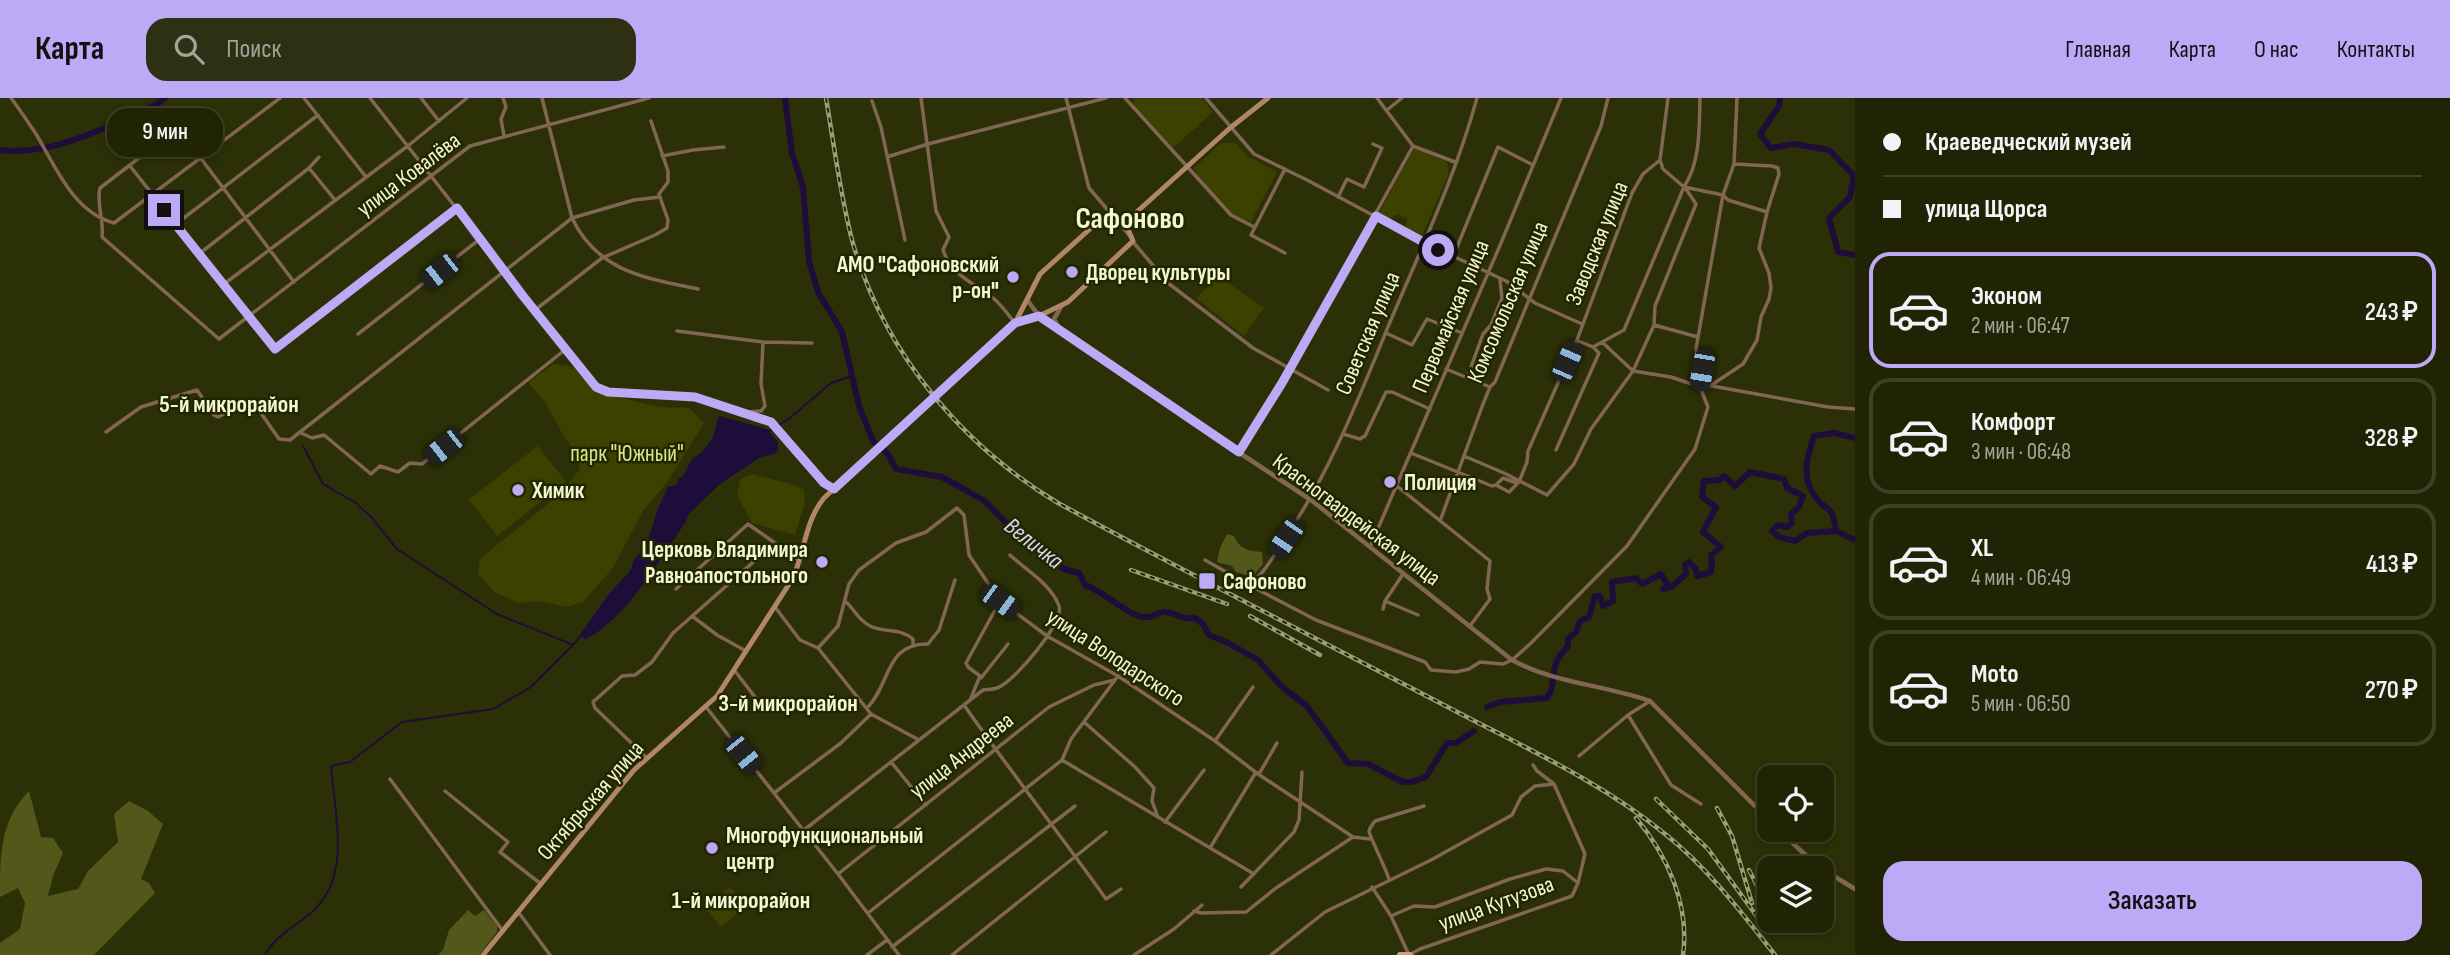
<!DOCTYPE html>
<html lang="ru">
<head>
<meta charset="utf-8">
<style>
  :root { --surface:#212404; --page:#2d3013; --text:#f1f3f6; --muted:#a2a49a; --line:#3e4126; --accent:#bcaaf6 }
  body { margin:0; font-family:"Sofia Sans Condensed",sans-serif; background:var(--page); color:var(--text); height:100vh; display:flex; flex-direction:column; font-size:26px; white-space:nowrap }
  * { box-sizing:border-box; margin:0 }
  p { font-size:23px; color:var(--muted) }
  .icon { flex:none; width:38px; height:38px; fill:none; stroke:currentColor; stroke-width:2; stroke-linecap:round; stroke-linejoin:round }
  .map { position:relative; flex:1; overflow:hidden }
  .panel { display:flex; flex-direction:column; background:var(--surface); width:595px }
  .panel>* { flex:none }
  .top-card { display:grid; align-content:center; height:154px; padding:0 28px; background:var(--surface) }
  .fabs { position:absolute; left:1757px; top:667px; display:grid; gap:14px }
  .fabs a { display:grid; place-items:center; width:77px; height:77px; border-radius:14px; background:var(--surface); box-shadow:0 4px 10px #0003,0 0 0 2px var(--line); font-size:35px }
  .end { position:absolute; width:32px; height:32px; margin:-16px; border:9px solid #bcaaf6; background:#111; box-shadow:0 0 0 4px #111 }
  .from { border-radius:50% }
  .bubble { position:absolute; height:49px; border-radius:21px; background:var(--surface); box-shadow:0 4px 10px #0003,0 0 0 2px var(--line); font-size:23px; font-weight:600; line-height:49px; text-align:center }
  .car { position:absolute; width:21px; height:42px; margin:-21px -10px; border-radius:9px; box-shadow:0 0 5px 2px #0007; background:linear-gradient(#222 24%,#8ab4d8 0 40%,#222 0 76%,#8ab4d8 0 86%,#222 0) }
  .top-card b { display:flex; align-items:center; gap:24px; height:66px; font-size:26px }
  .top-card b+b { border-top:2px solid var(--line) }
  .top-card i { width:18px; height:18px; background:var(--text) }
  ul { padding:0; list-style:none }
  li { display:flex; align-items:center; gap:21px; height:116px; margin:0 14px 10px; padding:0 14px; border:4px solid var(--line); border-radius:21px }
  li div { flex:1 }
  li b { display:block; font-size:26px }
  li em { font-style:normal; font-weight:600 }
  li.on { border-color:var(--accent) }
  li>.icon { width:63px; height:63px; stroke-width:1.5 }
  .cta { display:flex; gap:14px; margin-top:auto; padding:14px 28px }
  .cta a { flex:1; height:80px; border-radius:21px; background:var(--accent); color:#111; font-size:28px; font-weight:600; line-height:80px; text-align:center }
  header { display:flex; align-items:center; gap:42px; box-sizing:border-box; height:98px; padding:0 35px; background:var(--accent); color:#111 }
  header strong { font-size:33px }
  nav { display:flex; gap:38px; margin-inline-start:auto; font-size:24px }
  .search { width:490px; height:63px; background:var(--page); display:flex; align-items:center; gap:18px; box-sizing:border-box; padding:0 24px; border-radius:21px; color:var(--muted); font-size:26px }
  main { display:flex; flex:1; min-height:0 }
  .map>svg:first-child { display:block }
  .green { fill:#3c4100 }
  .forest { fill:#52581a }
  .water { fill:#1e0d3b }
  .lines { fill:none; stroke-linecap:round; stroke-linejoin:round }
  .stream { stroke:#1e0d3b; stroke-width:2 }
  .river { stroke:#1e0d3b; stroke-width:6 }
  .minor { stroke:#826654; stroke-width:3.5 }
  .tertiary { stroke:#826654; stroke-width:4.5 }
  .secondary { stroke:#b18568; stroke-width:5 }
  .primary { stroke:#d69e78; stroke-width:6 }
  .rail-casing { stroke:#999f77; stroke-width:4.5 }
  .rail { stroke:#222600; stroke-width:2; stroke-dasharray:5; stroke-linecap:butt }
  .route { stroke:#bcaaf6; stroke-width:9 }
  .poi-dot { fill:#bcaaf6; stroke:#222600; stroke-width:2.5 }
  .labels { text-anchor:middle; stroke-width:5; stroke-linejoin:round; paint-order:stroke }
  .street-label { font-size:23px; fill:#f1f7d1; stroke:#222600 }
  .poi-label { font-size:23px; font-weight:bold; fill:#f1f7d1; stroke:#222600; text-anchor:start }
  .park-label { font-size:23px; fill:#d9e58b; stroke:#222600 }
  .neighbourhood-label { font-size:24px; font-weight:bold; fill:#f1f7d1; stroke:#222600 }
  .water-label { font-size:24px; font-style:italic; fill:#dad4f5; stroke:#222600 }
  .district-label { font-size:30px; font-weight:bold; fill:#f1f7d1; stroke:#222600 }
</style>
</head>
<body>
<header>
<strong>Карта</strong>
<div class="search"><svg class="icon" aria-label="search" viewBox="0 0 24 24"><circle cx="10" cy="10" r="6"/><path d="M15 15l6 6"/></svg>Поиск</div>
<nav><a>Главная</a><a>Карта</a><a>О нас</a><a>Контакты</a></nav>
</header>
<main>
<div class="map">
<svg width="1855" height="857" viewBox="0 0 1855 857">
  <rect width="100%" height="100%" fill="#2c3006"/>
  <!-- green -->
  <path class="green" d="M1135,0H1202L1213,14L1173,50L1133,6Z
    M1221,45H1236L1247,58L1277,74L1251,124C1229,122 1210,91 1196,76L1197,74L1194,70Z
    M1414,50L1447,64L1449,75L1422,138L1419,139L1406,132L1407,121L1397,116L1388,123L1378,117Z
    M1219,178L1264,210L1244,238L1196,200Z
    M554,266L572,269L608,297L660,309L689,310L704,325L668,383L643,413L613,470L583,504L567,509L539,503L518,505L494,494L478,475L480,461L561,395L580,371L574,353L563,337L546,305L528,284Z
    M538,348L566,384L497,438L469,401Z
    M753,376C771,382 788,383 804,392L805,404L795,437L752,425L737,397L740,381Z
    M730,789L746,808L721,829L705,810Z"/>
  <!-- forest -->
  <path class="forest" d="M1227,436L1234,438C1239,451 1249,453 1262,454L1263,466L1252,479L1236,474L1232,468L1217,464L1220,450Z
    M29,693L41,739L53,740L63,755L53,778L48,798L78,791L88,773L118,744L114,716L129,703L148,713L163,726L141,781L149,785L155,795L94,857H0V845L20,831L25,805L18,790L0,799C0,757 0,722 29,693Z
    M468,812L475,818L484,812L497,828V834L479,857H438L443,852L449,832Z"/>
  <!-- water -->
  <path class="water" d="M719,318L767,331L778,344V353L771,357L761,359L720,386L689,416L685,425C657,465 628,519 585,542L581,535L608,497L630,473L634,462L646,448L657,413L668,389L677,387L678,381L683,378L692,361L702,354L712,341Z"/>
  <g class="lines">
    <!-- stream -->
    <path class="stream" d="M768,334L790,320L831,285L852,278
      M303,348L323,386L356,405L372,420L397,451L497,516L573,547L583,535
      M265,857C276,836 301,826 317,809C351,773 334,712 331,668L350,664L402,624L493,611L531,589L572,548"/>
    <!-- river -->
    <path class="river" d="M785,0L792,55L803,89L809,163L818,194L842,234L859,308L873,343L888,356L896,371L942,379L962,390L986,404L1020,440L1064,471L1079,475L1085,487C1103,492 1130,521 1148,519C1154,519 1158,514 1164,514C1177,514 1179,522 1195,520L1203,526L1209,537L1228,545L1258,562L1282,589L1307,608L1348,665L1368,666L1403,684H1412L1426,679L1447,645H1456L1474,633
      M1780,0L1779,8L1760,36L1771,50L1794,46L1829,52L1854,78L1850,99L1829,120L1838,154L1855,157
      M0,52C52,59 111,27 157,6L165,0
      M1855,340L1834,335L1814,338C1807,359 1801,376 1814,397C1826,416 1832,403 1836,433L1855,442
      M1487,609L1500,604L1547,600C1554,590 1552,584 1554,573C1555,563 1561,556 1568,548V541L1576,534L1580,523L1589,519L1595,498H1600L1603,508L1613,503L1612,484L1636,480L1642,486L1661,476L1667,486L1663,491L1671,489L1686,476L1685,467L1689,464L1696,471L1697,478L1711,474L1712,466L1711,457L1721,449L1703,434L1716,409L1702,399L1704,383L1719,382L1724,378L1735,388L1750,374L1784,381L1787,390L1803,398L1799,409L1791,416L1792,425L1787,429L1778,427L1772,433L1779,439L1795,443L1807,435L1836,433"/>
    <!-- minor -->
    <path class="minor" d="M11,0C20,12 28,24 36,36C56,69 73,114 114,125L280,0
      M304,0L366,79
      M370,0L596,289L608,294L695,299L771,324L824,385L833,391
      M421,0L439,23
      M503,0L506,9L501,21L504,38
      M542,0L572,120C598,174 645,180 698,191
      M921,0L936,113L949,139L943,152C952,178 974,185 993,200C1002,207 1008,217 1015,225
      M1066,0L1089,90L1129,137
      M1125,0L1231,117L1254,129
      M1206,0L1254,56L1307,82L1423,144L1506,183L1535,205L1582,226
      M1377,0L1413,48L1455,64
      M872,3L881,29L905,142
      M1387,12L1402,0
      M662,58L693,52L724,49
      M887,59L928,46L1106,0
      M1734,66L1772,68L1778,70L1779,76L1767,114
      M130,68L275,251L457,110
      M309,70L335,102
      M1285,71L1251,137L1285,155
      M1338,99L1347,81L1364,89L1382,50L1373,46
      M176,126L318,17
      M1133,144L1168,185L1253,250L1328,292
      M199,156L309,70L319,59
      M1453,159L1498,49L1533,67
      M294,184L178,30L100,90C96,107 104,120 102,139L219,241L470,48L649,0
      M224,186L409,47L467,0
      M535,212L602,160L655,137L667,130L668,122L659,96L668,84V73L651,23
      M1654,227L1698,239
      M677,233L763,244L812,245
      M1386,235L1412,247L1427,221L1462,235
      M358,236L480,141
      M1578,243L1593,249L1624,232L1684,89C1701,63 1699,29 1700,0
      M1602,244L1633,273L1654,227L1655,208L1696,106L1686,91
      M1446,271L1490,289
      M1467,280L1483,236L1491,227L1502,200L1500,182
      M1712,288L1828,309L1855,311
      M746,314L761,313L765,308L761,286L763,244
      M106,334L141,309L197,292L214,317L218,319L238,308H256L279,341L290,342L572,120L634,102L660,99
      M301,335L312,340L324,337L371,376L380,368L398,374L410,365L422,366L566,251
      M1343,336L1360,341L1365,338L1386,294H1392L1430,311
      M1556,352L1599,255L1593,249
      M1239,354L1282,284L1413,48
      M1411,355L1492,388L1496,387L1509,394L1519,384H1514L1503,380L1496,387
      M1464,358L1504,375L1547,397L1574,366L1591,331L1633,273L1671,279L1700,289L1710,288L1743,266L1757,242L1761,219L1769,201L1771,190L1769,175L1759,150L1767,114L1728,102L1723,97L1684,89L1663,71L1660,62
      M1519,384L1527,364L1528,353L1577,242L1632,95L1643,76L1660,62L1668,0
      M1397,388L1490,463L1487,491L1490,501L1470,528
      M1440,423L1483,306L1490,289L1495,284L1601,28L1608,0
      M1370,449L1501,145L1561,0
      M1205,462L1249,487C1265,475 1274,457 1285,440C1331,373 1359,299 1390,224C1421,151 1456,77 1477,0
      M1249,487L1316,522L1425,564L1431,572L1456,574L1469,571L1480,564L1503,566L1512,562L1530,546L1627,448L1695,351L1708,309L1700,289L1702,272L1696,251L1723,97L1734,66L1737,0
      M676,491L748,426L775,445
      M1385,503L1418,517
      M846,504C855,512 858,522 870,528C884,535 901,530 913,541V546
      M775,509L800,542L818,550L871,616L919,642
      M1383,511L1385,503L1403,476
      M692,518L717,537L746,553
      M818,550L838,528L849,486L859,472L896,445L926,434L957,410L964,417L969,457L1000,503L1047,538L1118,578L1215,643L1258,676L1353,739L1370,741
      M735,573L764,611L780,600
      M981,580L1008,546
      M971,600L980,578L968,569L966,565L1000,503
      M1650,603L1628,617L1671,687L1701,706
      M964,607C1010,673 1060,736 1106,801L1121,791
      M706,609L838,776L899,857
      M867,610C891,586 885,545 928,546L939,532L955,482
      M1084,624L1135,669L1154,690L1152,703L1158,719
      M1215,643L1253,589
      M1579,658L1628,617
      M646,659L595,610L593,604L622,578L635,577L652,564L673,535L775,445L799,462
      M1062,662L1254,776
      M891,664L926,707
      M1259,676L1277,645
      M390,681L503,833
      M445,693L508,744L500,754L541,786
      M774,695L841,645L871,616
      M1165,724L1204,672
      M804,732L983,592C988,591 995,592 999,589C1015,582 1065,524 1059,508C1051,486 1027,473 1010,457
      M1210,750L1256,674
      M838,776L1049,609L1094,587L1115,582
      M1389,781C1386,771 1369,737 1369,733C1370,729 1373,726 1375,723L1424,708
      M1241,789L1294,734L1299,722L1302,674
      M1372,789L1391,818L1409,857L1420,851L1572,798L1578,785L1585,756L1554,686L1537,673L1533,667
      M1194,813L1201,815L1246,814L1276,790L1353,739
      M519,815L550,857
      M868,815L1062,662L1071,641L1118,578
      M1391,818L1414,808L1435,809L1510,781L1546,771L1563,773L1578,785
      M892,849L1075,708
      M867,857L887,842
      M952,857L1106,734
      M1134,857L1174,831L1202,807
      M1271,857L1325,814L1431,762L1512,717L1521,699L1535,688L1554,686"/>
    <!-- tertiary -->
    <path class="tertiary" d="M1028,203L1039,218L1179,315L1311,402L1512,562C1554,585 1604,587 1650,603L1769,722
      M1058,228L1054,221L1061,209
      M1778,732L1820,770
      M1822,771L1855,791"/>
    <!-- secondary -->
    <path class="secondary" d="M1130,120L1230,30L1268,0
      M1015,225L1039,218L1068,204L1133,143L1127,129L1130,120
      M483,857L634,672L717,598L793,480C805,453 805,423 824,400L1015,225L1040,176L1102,120L1109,116L1122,121L1130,120"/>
    <!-- primary -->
    <path class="primary" d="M1400,857H1410"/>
    <!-- rail casing -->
    <g class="rail-casing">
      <path id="rail" d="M826,0C834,47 840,96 852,142C883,253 960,346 1058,405C1185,474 1314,539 1442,606C1517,646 1599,682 1665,736C1708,770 1741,814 1775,857
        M1131,472L1227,506
        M1250,518L1320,557
        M1656,701L1708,751L1758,820
        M1717,710L1732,738L1752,805
        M1636,720C1667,757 1690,807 1683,857
        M1749,772L1765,803"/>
    </g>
    <!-- rail -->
    <use href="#rail" class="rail"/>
  </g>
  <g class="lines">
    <!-- route -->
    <path class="route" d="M164,112L275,251L457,110L523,198L596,289L608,294L695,299L771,324L824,385L834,391L1015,225L1039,218L1239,354L1282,285L1376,118L1438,152"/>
  </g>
  <!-- markers -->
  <g class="poi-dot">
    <circle cx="1072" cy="174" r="7"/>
    <circle cx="1013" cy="179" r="7"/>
    <circle cx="1390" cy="384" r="7"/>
    <circle cx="518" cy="392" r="7"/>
    <circle cx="822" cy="464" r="7"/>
    <rect x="1198" y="474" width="18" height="18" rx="3.5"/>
    <circle cx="712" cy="750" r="7"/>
  </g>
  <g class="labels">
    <!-- street labels -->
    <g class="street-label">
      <text transform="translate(408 76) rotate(-37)" y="8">улица Ковалёва</text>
      <text transform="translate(1596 145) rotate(-68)" y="8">Заводская улица</text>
      <text transform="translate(1507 204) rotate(-67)" y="8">Комсомольская улица</text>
      <text transform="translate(1450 218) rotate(-67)" y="8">Первомайская улица</text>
      <text transform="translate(1367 235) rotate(-67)" y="8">Советская улица</text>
      <text transform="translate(1357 421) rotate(37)" y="8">Красногвардейская улица</text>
      <text transform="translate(1116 559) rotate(33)" y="8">улица Володарского</text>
      <text transform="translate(961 657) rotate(-38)" y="8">улица Андреева</text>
      <text transform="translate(590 702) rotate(-49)" y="8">Октябрьская улица</text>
      <text transform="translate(1496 805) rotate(-20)" y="8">улица Кутузова</text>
    </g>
    <!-- poi labels -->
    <g class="poi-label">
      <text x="999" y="174" text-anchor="end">АМО "Сафоновский<tspan x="999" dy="26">р-он"</tspan></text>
      <text x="1086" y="182">Дворец культуры</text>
      <text x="1404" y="392">Полиция</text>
      <text x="532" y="400">Химик</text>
      <text x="808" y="459" text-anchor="end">Церковь Владимира<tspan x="808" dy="26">Равноапостольного</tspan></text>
      <text x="1223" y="491">Сафоново</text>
      <text x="726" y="745">Многофункциональный<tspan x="726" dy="26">центр</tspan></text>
    </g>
    <!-- park labels -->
    <g class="park-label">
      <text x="627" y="363">парк "Южный"</text>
    </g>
    <!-- neighbourhood labels -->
    <g class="neighbourhood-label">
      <text x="229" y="314">5-й микрорайон</text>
      <text x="788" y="613">3-й микрорайон</text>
      <text x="741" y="810">1-й микрорайон</text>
    </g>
    <!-- water labels -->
    <g class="water-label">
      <text transform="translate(1034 445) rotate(38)" y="8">Величка</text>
    </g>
    <!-- district labels -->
    <g class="district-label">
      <text x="1130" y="130">Сафоново</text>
    </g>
  </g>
</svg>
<div class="fabs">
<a><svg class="icon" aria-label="locate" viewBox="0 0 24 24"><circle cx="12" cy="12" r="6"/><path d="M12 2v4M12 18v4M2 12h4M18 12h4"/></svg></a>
<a><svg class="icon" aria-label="layers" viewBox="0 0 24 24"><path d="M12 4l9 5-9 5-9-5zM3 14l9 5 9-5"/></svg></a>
</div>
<i class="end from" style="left:1438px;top:152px"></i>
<i class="end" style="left:164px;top:112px"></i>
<div class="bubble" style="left:107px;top:10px;width:116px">9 мин</div>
<i class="car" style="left:440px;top:173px;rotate:232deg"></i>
<i class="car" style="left:1567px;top:264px;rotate:24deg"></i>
<i class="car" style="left:1702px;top:272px;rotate:190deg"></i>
<i class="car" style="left:444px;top:349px;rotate:232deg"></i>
<i class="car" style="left:1286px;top:440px;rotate:214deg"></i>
<i class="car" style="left:1000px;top:503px;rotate:126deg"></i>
<i class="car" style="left:743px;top:656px;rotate:141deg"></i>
</div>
<section class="panel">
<div class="top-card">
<b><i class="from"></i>Краеведческий музей</b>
<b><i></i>улица Щорса</b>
</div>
<ul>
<li class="on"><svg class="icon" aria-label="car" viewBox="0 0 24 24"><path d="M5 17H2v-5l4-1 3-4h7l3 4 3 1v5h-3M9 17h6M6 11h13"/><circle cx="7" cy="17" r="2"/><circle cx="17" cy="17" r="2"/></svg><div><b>Эконом</b><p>2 мин · 06:47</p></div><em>243 ₽</em></li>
<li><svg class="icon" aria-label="car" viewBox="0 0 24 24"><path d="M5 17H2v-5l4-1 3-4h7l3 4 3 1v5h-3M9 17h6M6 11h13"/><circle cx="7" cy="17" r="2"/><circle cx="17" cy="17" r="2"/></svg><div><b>Комфорт</b><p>3 мин · 06:48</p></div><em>328 ₽</em></li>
<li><svg class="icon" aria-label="car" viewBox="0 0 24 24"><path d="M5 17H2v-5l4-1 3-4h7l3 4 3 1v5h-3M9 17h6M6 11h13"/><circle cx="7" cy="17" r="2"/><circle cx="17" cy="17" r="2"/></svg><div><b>XL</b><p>4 мин · 06:49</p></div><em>413 ₽</em></li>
<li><svg class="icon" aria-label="car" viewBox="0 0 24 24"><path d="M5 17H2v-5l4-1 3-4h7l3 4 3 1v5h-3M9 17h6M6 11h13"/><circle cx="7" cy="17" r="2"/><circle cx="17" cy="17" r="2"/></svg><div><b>Moto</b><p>5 мин · 06:50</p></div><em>270 ₽</em></li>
</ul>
<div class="cta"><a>Заказать</a></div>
</section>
</main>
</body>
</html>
